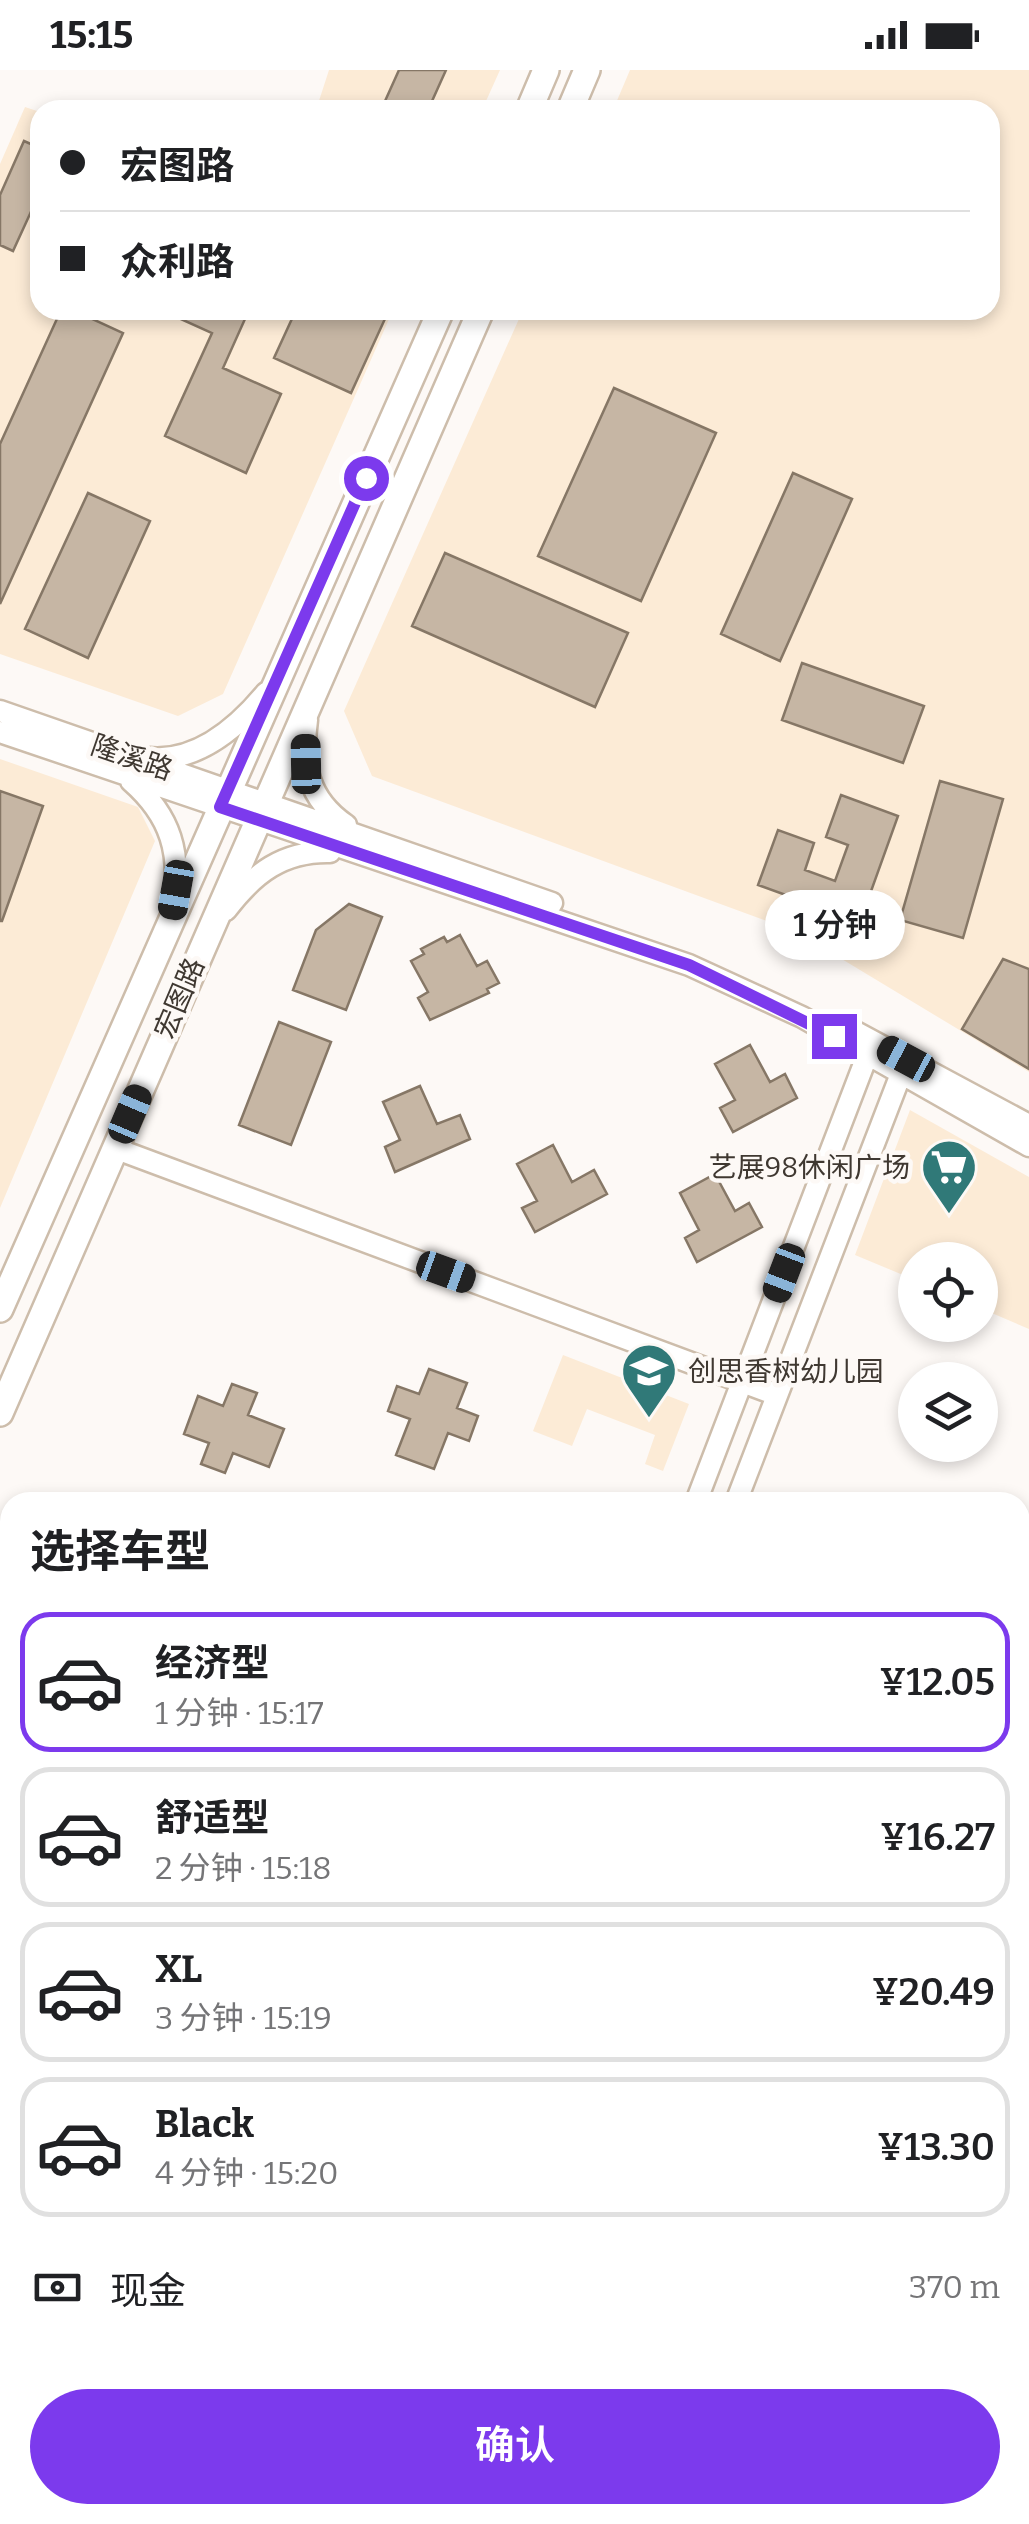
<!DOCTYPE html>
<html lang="zh">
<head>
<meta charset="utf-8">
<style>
  :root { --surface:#fff; --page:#f6f6f6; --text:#202124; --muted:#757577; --line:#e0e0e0; --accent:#7c3aed }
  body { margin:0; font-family:Bitter,"Noto Sans SC",serif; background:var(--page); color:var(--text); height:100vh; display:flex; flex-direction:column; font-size:38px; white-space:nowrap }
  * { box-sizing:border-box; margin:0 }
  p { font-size:32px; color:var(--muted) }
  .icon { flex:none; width:55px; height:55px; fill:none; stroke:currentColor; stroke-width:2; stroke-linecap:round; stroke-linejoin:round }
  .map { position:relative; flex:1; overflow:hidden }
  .sheet { position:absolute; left:0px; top:1422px; width:1030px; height:1032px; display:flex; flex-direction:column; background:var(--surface); border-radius:30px 30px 0 0; box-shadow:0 5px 15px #0003 }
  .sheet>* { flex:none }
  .guide { position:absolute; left:30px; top:30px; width:970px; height:220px; border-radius:30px; box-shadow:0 5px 15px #0003; display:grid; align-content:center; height:220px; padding:0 30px; background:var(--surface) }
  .controls { position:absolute; left:898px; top:1172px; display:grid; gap:20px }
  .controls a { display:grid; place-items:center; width:100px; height:100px; border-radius:50%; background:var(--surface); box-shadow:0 5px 15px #0003; font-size:50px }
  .end { position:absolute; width:45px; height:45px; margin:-22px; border:12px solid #7c3aed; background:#fff; box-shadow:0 0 0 5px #fff }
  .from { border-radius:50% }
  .bubble { position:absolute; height:70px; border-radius:35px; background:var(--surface); box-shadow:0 5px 15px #0003; font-size:32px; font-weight:600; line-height:70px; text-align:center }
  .car { position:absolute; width:30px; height:60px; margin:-30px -15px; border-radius:12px; box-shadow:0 0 8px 2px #0007; background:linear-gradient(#222 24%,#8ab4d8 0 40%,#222 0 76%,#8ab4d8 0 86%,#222 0) }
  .guide b { display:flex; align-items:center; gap:35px; height:95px; font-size:38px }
  .guide b+b { border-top:2px solid var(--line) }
  .guide i { width:25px; height:25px; background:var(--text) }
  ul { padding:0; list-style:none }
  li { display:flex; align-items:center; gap:30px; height:140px; margin:0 20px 15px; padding:0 10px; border:5px solid var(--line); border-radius:30px }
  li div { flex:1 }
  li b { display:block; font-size:38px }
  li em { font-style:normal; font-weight:600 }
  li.active { border-color:var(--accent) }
  li>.icon { width:90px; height:90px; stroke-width:1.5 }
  h2 { padding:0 30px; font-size:45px; line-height:120px }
  .pay { display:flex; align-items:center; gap:25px; height:110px; padding:0 30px; font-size:38px }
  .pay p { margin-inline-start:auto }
  .action { display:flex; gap:20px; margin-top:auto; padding:20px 30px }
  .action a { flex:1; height:115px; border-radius:60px; background:var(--accent); color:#fff; font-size:40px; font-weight:600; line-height:115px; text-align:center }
  .status { display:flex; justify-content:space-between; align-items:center; height:70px; padding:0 50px; background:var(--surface); direction:ltr }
  .status svg { height:28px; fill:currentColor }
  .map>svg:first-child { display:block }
  .built { fill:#fcebd6 }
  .building { fill:#c6b6a4; stroke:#867766; stroke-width:2.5 }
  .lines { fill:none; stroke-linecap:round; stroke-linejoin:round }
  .minor-casing { stroke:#cdbdab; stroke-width:25 }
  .major-casing { stroke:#cdbdab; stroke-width:30 }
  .highway-casing { stroke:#cdbdab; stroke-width:32 }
  .minor { stroke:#fff; stroke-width:20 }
  .major { stroke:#fff; stroke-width:25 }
  .highway { stroke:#fff; stroke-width:28 }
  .route { stroke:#7c3aed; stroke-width:12 }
  .labels { text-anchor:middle; stroke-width:9; stroke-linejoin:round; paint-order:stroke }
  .street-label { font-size:28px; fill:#3f3831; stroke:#fdf9f6 }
  .poi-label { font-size:28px; fill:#3f3831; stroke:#fdf9f6; text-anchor:end }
</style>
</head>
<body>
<div class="status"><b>15:15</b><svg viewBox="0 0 49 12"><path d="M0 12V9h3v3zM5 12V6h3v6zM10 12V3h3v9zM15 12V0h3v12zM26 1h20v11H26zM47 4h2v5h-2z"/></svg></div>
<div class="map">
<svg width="1029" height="2454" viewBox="0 0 1029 2454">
  <rect width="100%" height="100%" fill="#fdf9f6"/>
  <!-- built -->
  <path class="built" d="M329,0H500L482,40H316Z
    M630,0H1029V1002L797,862L372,706L344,641L523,240H990V40H613Z
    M25,37L40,42V240H393L223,624L178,646L0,584V94Z
    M0,689L138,737L155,771L0,1138Z
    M910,1040L1029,1107V1259L980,1238V1190H915V1210L855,1185Z
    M563,1285L689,1334L663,1401L645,1394L655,1365L587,1339L572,1376L533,1361Z
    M1029,1542V1787L1020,1783V1563Z
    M1029,1962V2068L1020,2066V1983Z
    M0,2221L10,2223V2445H797L828,2454H0Z"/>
  <!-- building -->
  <path class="building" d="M399,0H446L428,40H381Z
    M24,71L40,78V122L13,181L0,175V125Z
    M61,240H73L123,263L0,534V374Z
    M161,240H249L223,298L281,324L246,403L165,366L212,263Z
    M296,240H389L351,323L274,288Z
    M614,318L716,363L641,531L538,486Z
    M793,403L852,429L780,591L721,564Z
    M88,423L150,451L88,588L25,559Z
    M445,483L628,563L595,637L412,556Z
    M802,593L924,636L903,693L782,650Z
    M940,711L1003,729L963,868L900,850Z
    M0,721L43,736L2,851H0Z
    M841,725L898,746L860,852L758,815L778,760L814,773L805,800L835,811L848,775L826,767Z
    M349,834L382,847L346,940L293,920L316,860Z
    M460,865L477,896L487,891L499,913L487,919L489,923L430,950L418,928L428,922L411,891L424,884L421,879L444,867L447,872Z
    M1003,889L1029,899V999L962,959Z
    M279,952L331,972L291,1075L239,1055Z
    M750,975L770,1012L785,1004L797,1028L733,1062L720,1038L735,1030L715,994Z
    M420,1016L437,1054L460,1045L470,1069L395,1102L385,1077L400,1070L383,1032Z
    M553,1075L572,1112L594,1100L607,1124L535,1162L522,1138L537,1131L517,1094Z
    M715,1104L735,1141L749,1133L762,1157L697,1192L685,1168L699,1160L680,1123Z
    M429,1299L467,1313L457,1338L478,1346L469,1371L448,1363L434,1399L396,1385L410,1349L388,1341L397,1316L419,1324Z
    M232,1314L257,1323L248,1345L284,1359L269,1397L233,1383L225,1403L201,1394L209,1373L184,1364L198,1326L223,1336Z"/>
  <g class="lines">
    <!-- minor casing -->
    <g class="minor-casing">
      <path id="minor" d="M0,641L552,833
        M307,650C301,694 308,729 346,755
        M0,662L689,895L802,947L1029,1076
        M148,688C197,693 237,658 266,623
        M131,711C171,746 182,784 173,836
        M226,840C254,803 283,781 330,782
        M837,952L1029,1055
        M114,1078L777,1325
        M696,1432L872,973
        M736,1432L904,996
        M1020,1508L1029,1488"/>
    </g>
    <!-- major casing -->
    <g class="major-casing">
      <path id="major" d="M529,40L546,0
        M570,40L587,0
        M0,1239L441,240
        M0,1343L481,240
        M0,2106L10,2109
        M0,2204L10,2207
        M1020,2366L1029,2369
        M879,2445L906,2454"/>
    </g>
    <!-- highway casing -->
    <g class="highway-casing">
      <path id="highway" d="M0,2140L10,2142
        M0,2172L10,2174
        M1020,2407L1029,2410
        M981,2445L1008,2454"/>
    </g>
    <!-- minor -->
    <use href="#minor" class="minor"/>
    <!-- major -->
    <use href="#major" class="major"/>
    <!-- highway -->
    <use href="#highway" class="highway"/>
  </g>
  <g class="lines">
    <!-- route -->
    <path class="route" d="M366,408L220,737L689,895L834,966"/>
  </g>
  <!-- icons -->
  <defs>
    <g id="supermarket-pin" transform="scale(2.875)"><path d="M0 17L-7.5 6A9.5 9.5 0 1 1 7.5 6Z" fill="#307978" stroke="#fdf9f6"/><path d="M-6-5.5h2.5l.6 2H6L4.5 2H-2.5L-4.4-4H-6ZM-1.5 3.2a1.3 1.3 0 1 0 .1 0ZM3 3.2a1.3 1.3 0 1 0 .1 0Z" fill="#fff"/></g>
    <g id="school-pin" transform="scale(2.875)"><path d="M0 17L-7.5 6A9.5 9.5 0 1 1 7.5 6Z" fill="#307978" stroke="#fdf9f6"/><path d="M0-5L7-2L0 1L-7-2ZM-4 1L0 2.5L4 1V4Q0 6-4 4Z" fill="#fff"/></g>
  </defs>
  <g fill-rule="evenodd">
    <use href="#supermarket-pin" x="949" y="1097"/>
    <use href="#school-pin" x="649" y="1301"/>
  </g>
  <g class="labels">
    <!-- street labels -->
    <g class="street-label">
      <text transform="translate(132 687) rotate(19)" y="10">隆溪路</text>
      <text transform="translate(179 928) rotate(-67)" y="10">宏图路</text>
    </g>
    <!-- poi labels -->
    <g class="poi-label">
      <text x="910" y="1107">艺展98休闲广场</text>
      <text x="688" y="1311" text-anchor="start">创思香树幼儿园</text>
    </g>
  </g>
</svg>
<div class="controls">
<a><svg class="icon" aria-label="locate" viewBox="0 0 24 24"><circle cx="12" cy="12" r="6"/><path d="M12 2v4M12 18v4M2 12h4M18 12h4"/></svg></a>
<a><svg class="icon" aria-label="layers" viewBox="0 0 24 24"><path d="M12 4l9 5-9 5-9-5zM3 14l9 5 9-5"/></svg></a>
</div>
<i class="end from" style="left:366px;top:408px"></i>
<i class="end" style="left:834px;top:966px"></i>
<div class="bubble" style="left:765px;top:820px;width:140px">1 分钟</div>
<i class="car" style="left:306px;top:694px;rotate:359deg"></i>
<i class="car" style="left:176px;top:820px;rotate:190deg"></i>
<i class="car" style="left:906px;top:989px;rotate:298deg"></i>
<i class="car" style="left:130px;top:1044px;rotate:23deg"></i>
<i class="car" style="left:446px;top:1202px;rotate:110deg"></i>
<i class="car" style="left:784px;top:1203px;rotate:201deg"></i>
<div class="guide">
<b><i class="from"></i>宏图路</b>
<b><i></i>众利路</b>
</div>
<section class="sheet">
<h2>选择车型</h2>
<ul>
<li class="active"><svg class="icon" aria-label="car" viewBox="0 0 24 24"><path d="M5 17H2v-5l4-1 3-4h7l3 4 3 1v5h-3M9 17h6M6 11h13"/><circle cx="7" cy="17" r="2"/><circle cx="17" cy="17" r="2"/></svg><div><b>经济型</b><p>1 分钟 · 15:17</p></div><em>¥12.05</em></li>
<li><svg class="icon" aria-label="car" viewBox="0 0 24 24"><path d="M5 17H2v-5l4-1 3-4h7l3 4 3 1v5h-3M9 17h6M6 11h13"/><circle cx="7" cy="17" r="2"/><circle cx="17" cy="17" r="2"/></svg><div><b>舒适型</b><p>2 分钟 · 15:18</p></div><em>¥16.27</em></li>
<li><svg class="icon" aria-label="car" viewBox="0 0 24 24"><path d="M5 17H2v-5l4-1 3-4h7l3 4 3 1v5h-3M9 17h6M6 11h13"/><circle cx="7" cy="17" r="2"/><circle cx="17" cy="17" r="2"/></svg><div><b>XL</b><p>3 分钟 · 15:19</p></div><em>¥20.49</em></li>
<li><svg class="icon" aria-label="car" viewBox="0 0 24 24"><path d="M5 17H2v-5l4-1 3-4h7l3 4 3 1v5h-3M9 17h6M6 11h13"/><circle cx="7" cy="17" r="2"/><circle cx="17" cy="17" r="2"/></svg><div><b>Black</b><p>4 分钟 · 15:20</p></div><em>¥13.30</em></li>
</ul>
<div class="pay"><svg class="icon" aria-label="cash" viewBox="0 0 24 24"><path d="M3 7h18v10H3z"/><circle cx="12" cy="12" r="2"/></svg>现金<p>370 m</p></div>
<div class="action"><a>确认</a></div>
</section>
</div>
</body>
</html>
